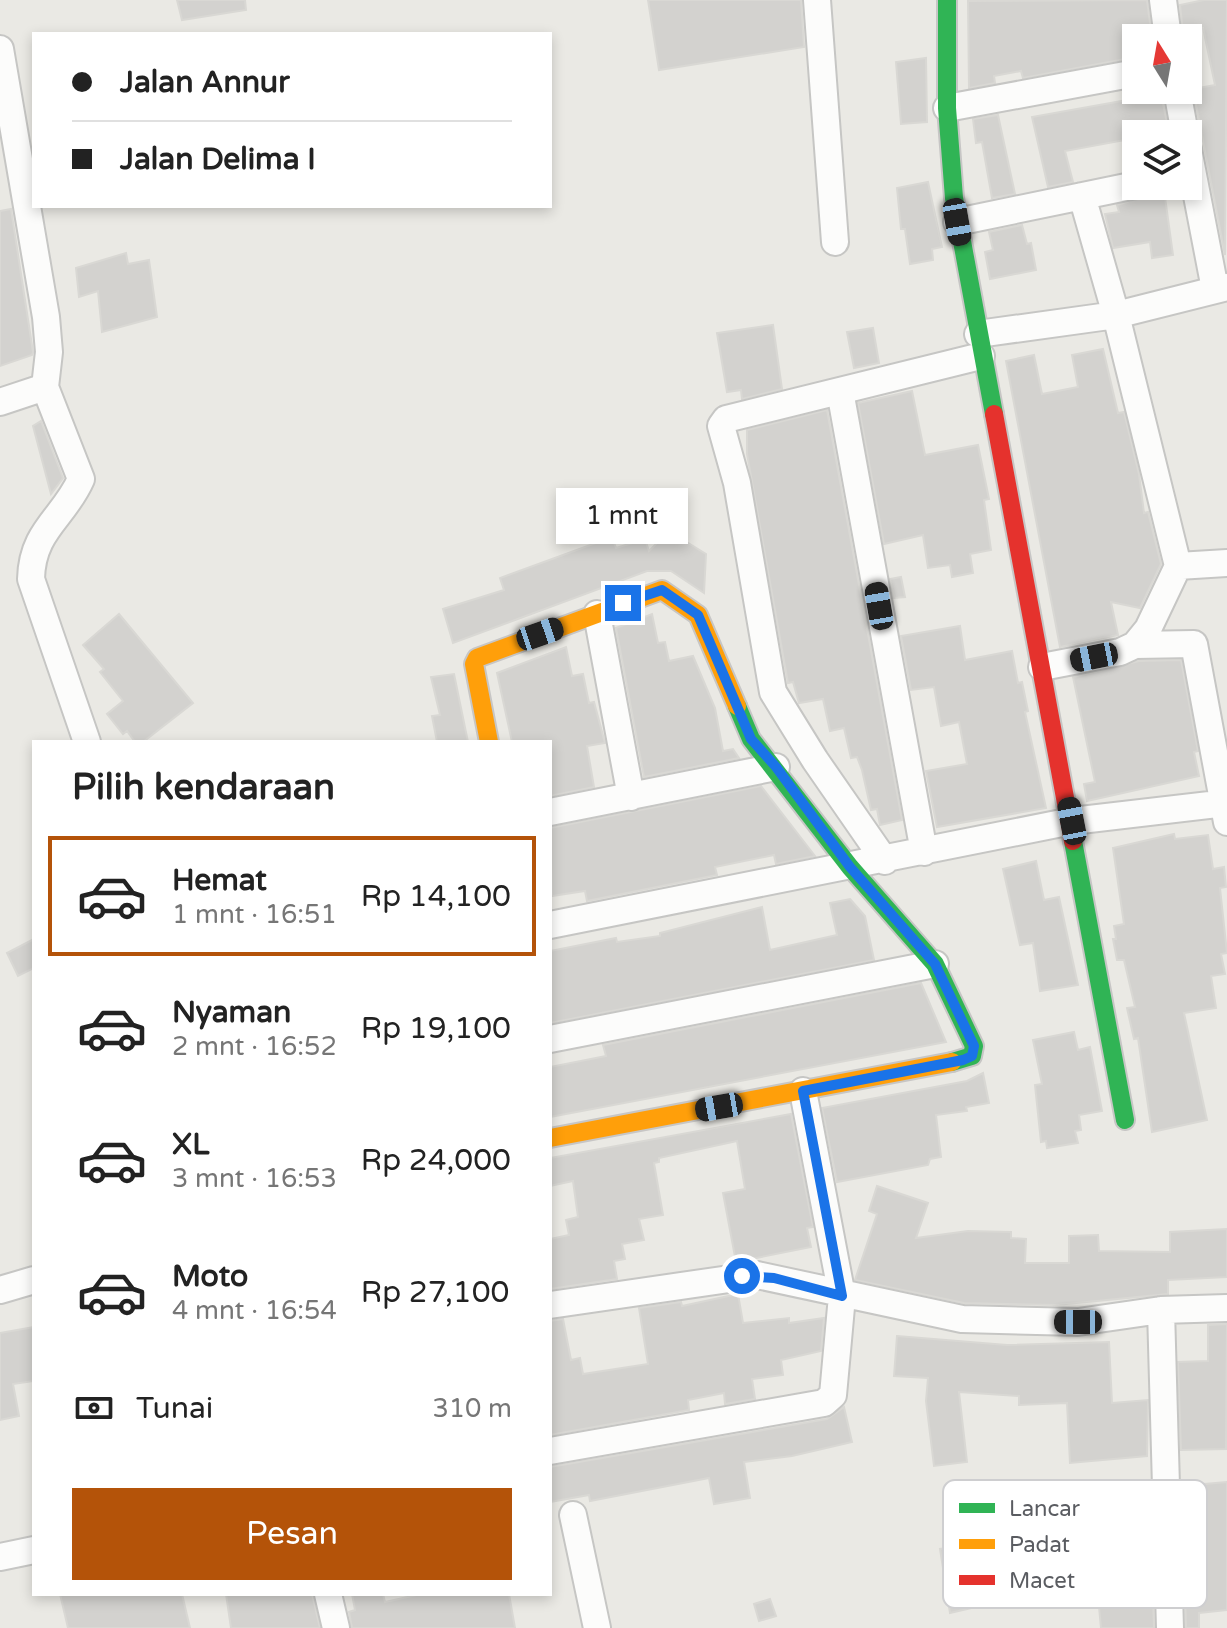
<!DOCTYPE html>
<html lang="id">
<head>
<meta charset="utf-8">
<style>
  :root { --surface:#fff; --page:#f6f6f6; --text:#222; --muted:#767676; --line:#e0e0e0; --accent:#b45309 }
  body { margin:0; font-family:"Varela Round",sans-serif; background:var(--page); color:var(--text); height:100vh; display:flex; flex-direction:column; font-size:30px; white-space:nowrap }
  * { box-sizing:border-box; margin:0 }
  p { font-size:26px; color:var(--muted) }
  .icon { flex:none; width:44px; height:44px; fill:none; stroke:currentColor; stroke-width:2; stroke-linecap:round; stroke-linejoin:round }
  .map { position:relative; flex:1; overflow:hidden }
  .drawer { position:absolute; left:32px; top:740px; width:520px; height:856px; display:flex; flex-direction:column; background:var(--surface); border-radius:0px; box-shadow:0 4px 12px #0003 }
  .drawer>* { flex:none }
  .hud { position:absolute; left:32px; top:32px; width:520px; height:176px; border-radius:0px; box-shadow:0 4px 12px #0003; display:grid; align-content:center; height:176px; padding:0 40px; background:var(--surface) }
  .needle { width:52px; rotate:349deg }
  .controls { position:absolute; left:1122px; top:24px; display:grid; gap:16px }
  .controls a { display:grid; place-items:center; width:80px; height:80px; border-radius:0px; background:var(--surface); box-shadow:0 4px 12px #0003; font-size:40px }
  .end { position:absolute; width:36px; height:36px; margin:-18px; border:10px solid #1a73e8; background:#fff; box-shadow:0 0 0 4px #fff }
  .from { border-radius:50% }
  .bubble { position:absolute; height:56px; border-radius:0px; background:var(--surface); box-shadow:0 4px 12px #0003; font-size:26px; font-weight:600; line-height:56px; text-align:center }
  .car { position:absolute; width:24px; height:48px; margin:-24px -12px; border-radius:10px; box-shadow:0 0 6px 2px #0007; background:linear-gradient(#222 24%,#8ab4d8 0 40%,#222 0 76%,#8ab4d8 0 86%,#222 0) }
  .hud b { display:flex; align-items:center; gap:28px; height:76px; font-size:30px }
  .hud b+b { border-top:2px solid var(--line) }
  .hud i { width:20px; height:20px; background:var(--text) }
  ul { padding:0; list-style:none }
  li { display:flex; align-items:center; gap:24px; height:120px; margin:0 16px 12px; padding:0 24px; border:4px solid transparent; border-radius:0px }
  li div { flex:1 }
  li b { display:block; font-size:30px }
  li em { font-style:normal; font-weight:600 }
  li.current { border-color:var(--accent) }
  li>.icon { width:72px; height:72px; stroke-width:1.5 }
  h2 { padding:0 40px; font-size:36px; line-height:96px }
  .pay { display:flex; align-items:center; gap:20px; height:88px; padding:0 40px; font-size:30px }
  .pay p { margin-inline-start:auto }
  .primary-button { display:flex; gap:16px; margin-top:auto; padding:16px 40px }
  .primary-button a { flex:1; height:92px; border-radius:0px; background:var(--accent); color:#fff; font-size:32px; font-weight:600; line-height:92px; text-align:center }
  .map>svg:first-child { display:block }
  .building { fill:#d3d2cf; stroke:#d9d8d4; stroke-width:2 }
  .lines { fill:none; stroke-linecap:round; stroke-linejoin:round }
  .street-casing { stroke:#c6c6c4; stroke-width:30 }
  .fast-casing { stroke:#c7c6c5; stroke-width:22 }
  .slow-casing { stroke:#c7c6c5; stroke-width:22 }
  .jam-casing { stroke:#c7c6c5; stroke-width:22 }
  .street { stroke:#fcfcfb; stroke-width:26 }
  .fast { stroke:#30b455; stroke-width:18 }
  .slow { stroke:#ff9f0a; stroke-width:18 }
  .jam { stroke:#e5322d; stroke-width:18 }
  .route { stroke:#1a73e8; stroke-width:10 }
  .key { fill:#fff; stroke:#ceced0; stroke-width:2 }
  .key-label { font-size:22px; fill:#5a5c61 }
</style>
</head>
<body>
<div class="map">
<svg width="1227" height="1628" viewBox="0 0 1227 1628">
  <rect width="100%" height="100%" fill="#eae9e4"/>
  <!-- building -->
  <path class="building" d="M177,0H245L246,10L182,20Z
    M648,0H801L804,47L659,70Z
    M1147,0L1152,38H1136V57L1023,78L1021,71L994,76L995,83L969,88L968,1Z
    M1204,0H1227L1225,255L1193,89L1215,85L1203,28L1183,32L1180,5Z
    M926,58L927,122L901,124L896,62Z
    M1161,94L1167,123L1143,128L1144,134H1136V138L1065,151L1073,182L1048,187L1032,117Z
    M998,115L1015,194L992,198L982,142L976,143L973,119Z
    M928,182L942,247L932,249L933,260L910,264L905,229H901L897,188Z
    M1164,190L1173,255L1152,258L1150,242L1113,248L1105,214L1119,212L1117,205Z
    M11,209L33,352L32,355L0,366V211Z
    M1022,225L1027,244L1031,243L1036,270L990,279L985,252L993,250L989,232Z
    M126,253L128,264L149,260L157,317L102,332L98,291L79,297L76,268Z
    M773,325L782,389L742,399L741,390L727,392L717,333Z
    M873,328L879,363L854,368L847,332Z
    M1103,349L1118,413L1124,412L1139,474L1144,513L1148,512L1161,564L1140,608L1111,602L1118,635L1060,647L1006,361L1034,355L1042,394L1078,387L1072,355Z
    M912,391L925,455L978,445L989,499L984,500L991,550L970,554L973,573L952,577L950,565L928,568L923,535L884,544L858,403Z
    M827,410L902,820L880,825L877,809L871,810L862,770L857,757L851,758L844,728L830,731L823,699L799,703L793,682L788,683L747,454V430Z
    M41,421L63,478L51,494L33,426Z
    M669,531L706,554L704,593L671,571H647L453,643L443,609L504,590L500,578L612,537L616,548L645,539L649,551Z
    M901,577L905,597L894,598L890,579Z
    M119,614L193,703L143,742H135L127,731L123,734L107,714L123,701L100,672L104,669L83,645Z
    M652,614L658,643L665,642L669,661L693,656L715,708L723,751L733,749L739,758L644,777L616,628Z
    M960,626L965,660L1012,651L1018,683L1022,682L1028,711L1025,712L1046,808L937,827L926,771L967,764L959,722L941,726L934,687L911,690L901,636Z
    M566,647L572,676L583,674L589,703L594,702L605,743L587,746L594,787L550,796V742H512L497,673Z
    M1181,660L1198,751L1194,752L1199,776L1087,801L1084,784L1095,782L1073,677L1139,661Z
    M454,674L468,742H437L432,716L440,715L431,677Z
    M761,786L815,856L776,864L774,855L715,867L717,875L587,901L585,891L552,896L550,828Z
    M1174,834L1175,839L1208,835L1213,869L1224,867L1226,887L1220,888L1227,953L1221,954L1225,974L1211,976L1216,1008L1184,1013L1207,1120L1152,1132L1138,1038L1134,1039L1127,1008L1135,1007L1124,960H1117L1113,939H1116L1114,926L1124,924L1113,848Z
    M1036,861L1044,900L1059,897L1078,985L1040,991L1033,943L1020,945L1003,869Z
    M850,899L865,916L874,960L550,1023V951L616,938L617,942L660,936V933L762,907L770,950L837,935L830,903Z
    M34,939V968L18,976L7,953Z
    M921,983L946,1042L550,1117V1067L606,1056L603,1045Z
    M1074,1032L1078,1050L1090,1047L1102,1111L1079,1115L1081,1130L1075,1131L1078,1143L1047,1148L1046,1141L1041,1142L1035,1085L1042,1084L1033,1040Z
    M983,1073L989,1103L966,1107L967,1111L936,1115L941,1157L930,1159L928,1165L837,1182L822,1108L967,1081Z
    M791,1114L813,1227L807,1228L811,1247L736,1262L723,1193L745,1189L737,1141L659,1158V1162L654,1163L663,1215L639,1219L644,1240L622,1244L625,1259L614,1261L617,1279L550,1289V1239L569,1235L566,1220L578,1217L573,1181L550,1186V1158Z
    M877,1186L928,1203L916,1238L968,1231L1011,1232V1238L1026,1239L1025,1263H1069V1236L1098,1235L1099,1251L1170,1252V1232L1227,1229V1277L1168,1280V1294L1056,1305L964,1303L855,1280L877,1214L869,1211Z
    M738,1294L743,1323L789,1318V1323L824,1318L821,1351L781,1360L783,1375L752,1379L755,1399L725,1404L724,1393L688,1400L689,1410L550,1435V1321L563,1319L571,1360L580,1358L583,1374L648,1364L639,1308L681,1302L682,1306Z
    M1227,1324L1226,1449L1181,1450L1178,1362L1208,1361V1325Z
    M34,1327V1381L13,1384L19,1416L0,1420V1333Z
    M897,1336L1007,1345L1109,1342L1112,1403L1148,1400L1147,1456L1070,1463L1067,1403L1019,1405V1396L959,1392L967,1462L934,1466L926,1401L928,1378L894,1376Z
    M844,1407L852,1442L792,1456L744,1462L750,1498L714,1504L709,1478L590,1501L589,1495L550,1502V1467L827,1419Z
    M1227,1482V1610L1199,1613V1628H1186L1182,1486Z
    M1026,1485L1027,1497L1044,1495L1054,1581L1038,1583L1039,1602L980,1606L950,1613L940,1549L967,1546L962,1495L1009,1491L1008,1487Z
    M1150,1497L1154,1628H1101L1096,1575L1086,1576L1082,1538H1099L1096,1502Z
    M60,1594H182L190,1628H68Z
    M226,1594H312L320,1628H231Z
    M352,1594H383L385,1602L421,1594H509L515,1628H352L349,1612L355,1610Z
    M770,1599L776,1616L759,1621L754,1604Z"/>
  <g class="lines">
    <!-- street casing -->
    <g class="street-casing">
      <path id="street" d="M817,0L835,242
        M1163,0L1168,38
        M0,49L46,317L49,352L45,387L0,402
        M1177,90L1185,134
        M947,108L1136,73
        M1188,149L1215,289
        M957,222L1136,185
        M978,334L1116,315L1082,196
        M45,387L81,479C64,518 32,530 31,579L87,742
        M840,391L924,852
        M1178,566L1227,563
        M597,614L631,797
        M1135,645L1194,644L1227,822
        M1042,667L1120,652L1135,645L1148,629L1178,566L1116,315L1227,287
        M550,812L776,767
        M885,861L815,760L773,692L737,483L721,426L726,419L981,356
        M550,925L1072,821L1227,803
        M550,1039L935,964
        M0,1290L34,1280
        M550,1305L757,1275L962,1319L1078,1322L1161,1310L1227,1308
        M1161,1310L1170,1628
        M550,1451L824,1403L833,1395L842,1296L803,1091
        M573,1515L597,1628
        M0,1557L34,1550
        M328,1594L336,1628"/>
    </g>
    <!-- fast casing -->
    <g class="fast-casing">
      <path id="fast" d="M947,0V108L954,198L994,414
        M737,706L751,739L850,867L935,964L974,1046L972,1056L952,1062
        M1073,841L1125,1120"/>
    </g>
    <!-- slow casing -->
    <g class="slow-casing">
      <path id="slow" d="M489,742L474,664L477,658L662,590L698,615L737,706
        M550,1138L952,1062"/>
    </g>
    <!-- jam casing -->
    <g class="jam-casing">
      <path id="jam" d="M994,414L1073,841"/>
    </g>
    <!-- street -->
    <use href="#street" class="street"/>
    <!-- fast -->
    <use href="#fast" class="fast"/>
    <!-- slow -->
    <use href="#slow" class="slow"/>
    <!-- jam -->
    <use href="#jam" class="jam"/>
  </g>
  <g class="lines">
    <!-- route -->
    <path class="route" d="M623,603L662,590L698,615L751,739L776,767L850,867L935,964L974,1046L972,1056L963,1060L803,1091L842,1296L774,1278L742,1276"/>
  </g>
  <!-- legend -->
  <rect x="943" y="1480" width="264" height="128" rx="12" class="key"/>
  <rect x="959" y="1503" width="36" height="10" fill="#30b455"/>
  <rect x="959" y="1539" width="36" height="10" fill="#ff9f0a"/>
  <rect x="959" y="1575" width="36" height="10" fill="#e5322d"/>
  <g class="key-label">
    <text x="1009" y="1516">Lancar</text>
    <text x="1009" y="1552">Padat</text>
    <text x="1009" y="1588">Macet</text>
  </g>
</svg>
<div class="controls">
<a><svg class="needle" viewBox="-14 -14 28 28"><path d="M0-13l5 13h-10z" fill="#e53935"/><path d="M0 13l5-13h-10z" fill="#767676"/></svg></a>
<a><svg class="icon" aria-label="layers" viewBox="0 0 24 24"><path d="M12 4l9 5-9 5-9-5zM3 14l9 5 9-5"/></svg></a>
</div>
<i class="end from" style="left:742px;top:1276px"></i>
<i class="end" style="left:623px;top:603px"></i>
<div class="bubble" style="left:556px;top:488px;width:132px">1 mnt</div>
<i class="car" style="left:957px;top:222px;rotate:170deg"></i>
<i class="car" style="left:879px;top:606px;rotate:350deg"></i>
<i class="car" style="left:540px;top:634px;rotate:71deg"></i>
<i class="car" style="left:1094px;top:657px;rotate:259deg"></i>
<i class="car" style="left:1072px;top:821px;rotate:349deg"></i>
<i class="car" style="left:719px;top:1107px;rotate:260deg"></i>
<i class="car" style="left:1078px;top:1322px;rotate:270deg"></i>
<div class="hud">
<b><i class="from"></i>Jalan Annur</b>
<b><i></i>Jalan Delima I</b>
</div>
<section class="drawer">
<h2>Pilih kendaraan</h2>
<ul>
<li class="current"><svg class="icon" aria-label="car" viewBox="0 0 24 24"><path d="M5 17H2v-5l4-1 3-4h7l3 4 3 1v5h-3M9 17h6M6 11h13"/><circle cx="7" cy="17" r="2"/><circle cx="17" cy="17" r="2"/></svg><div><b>Hemat</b><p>1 mnt · 16:51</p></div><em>Rp 14,100</em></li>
<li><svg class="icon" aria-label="car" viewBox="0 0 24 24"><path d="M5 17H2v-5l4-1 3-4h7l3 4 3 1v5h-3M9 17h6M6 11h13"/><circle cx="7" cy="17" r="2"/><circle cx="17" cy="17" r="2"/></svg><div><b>Nyaman</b><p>2 mnt · 16:52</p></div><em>Rp 19,100</em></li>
<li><svg class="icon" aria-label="car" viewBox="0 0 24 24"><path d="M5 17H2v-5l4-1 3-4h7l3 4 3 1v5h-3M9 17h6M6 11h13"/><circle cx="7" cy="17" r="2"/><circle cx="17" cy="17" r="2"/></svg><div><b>XL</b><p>3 mnt · 16:53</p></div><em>Rp 24,000</em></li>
<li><svg class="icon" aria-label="car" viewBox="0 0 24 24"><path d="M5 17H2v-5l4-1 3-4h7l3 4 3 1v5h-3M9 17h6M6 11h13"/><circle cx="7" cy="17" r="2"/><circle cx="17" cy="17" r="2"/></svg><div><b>Moto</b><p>4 mnt · 16:54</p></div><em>Rp 27,100</em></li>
</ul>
<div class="pay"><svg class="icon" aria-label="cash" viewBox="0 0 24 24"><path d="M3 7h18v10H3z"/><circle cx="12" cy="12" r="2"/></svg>Tunai<p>310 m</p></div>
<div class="primary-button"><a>Pesan</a></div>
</section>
</div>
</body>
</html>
